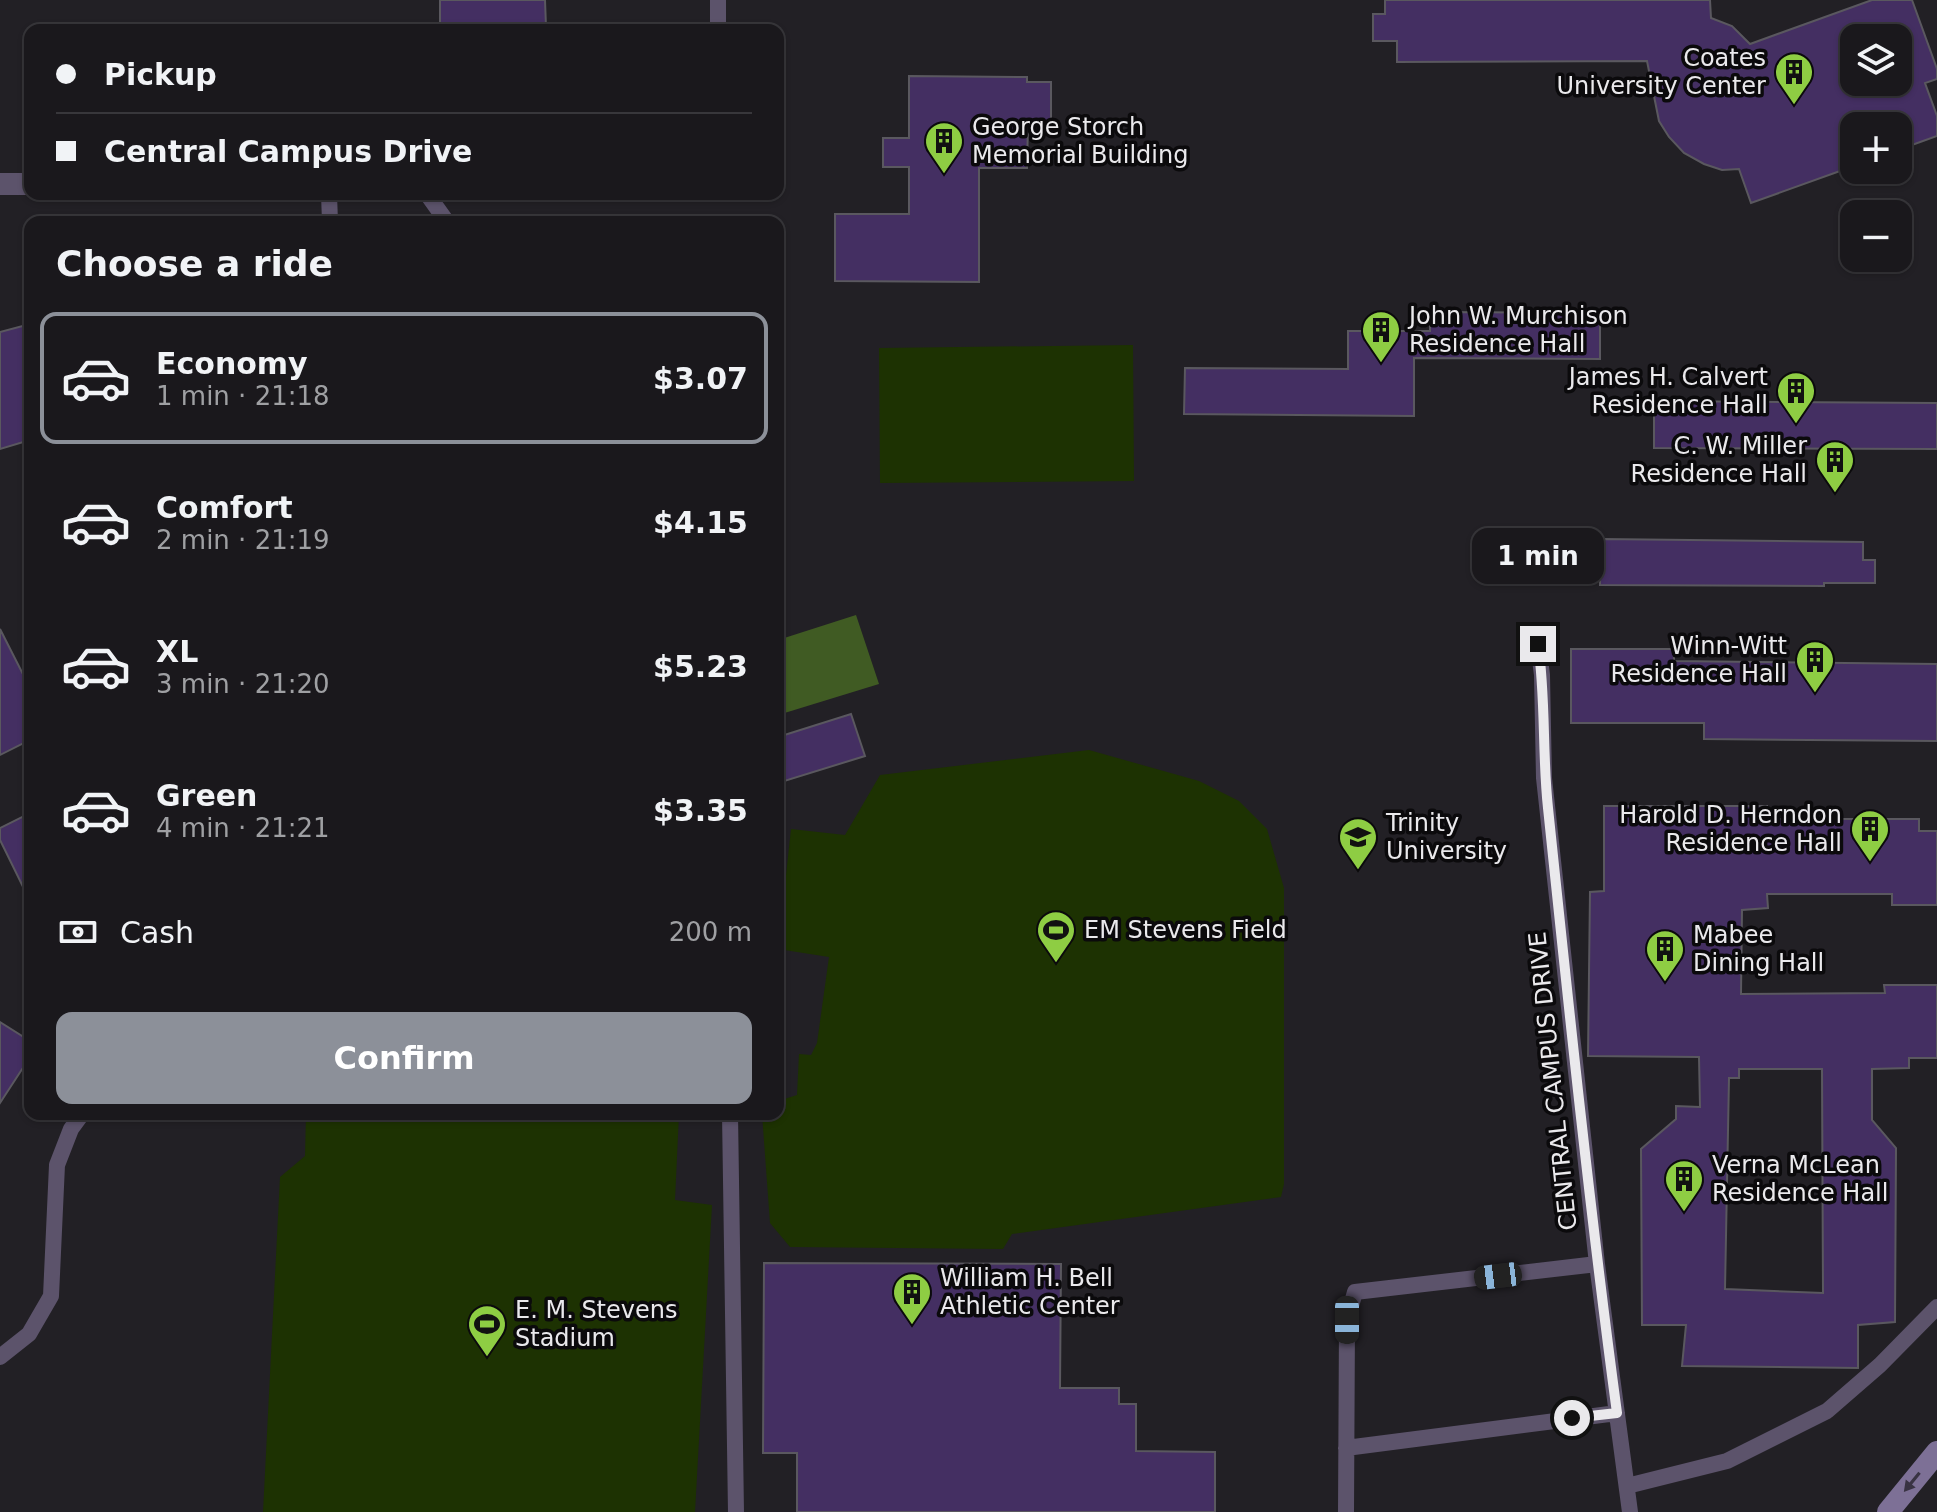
<!DOCTYPE html>
<html lang="en">
<head>
<meta charset="utf-8">
<style>
  :root { --surface:#1a181c; --page:#232125; --text:#f1f3f6; --muted:#9fa0a3; --line:#38373b; --accent:#8c9099 }
  body { margin:0; font-family:"DejaVu Sans",sans-serif; background:var(--page); color:var(--text); height:100vh; display:flex; flex-direction:column; font-size:30px; white-space:nowrap }
  * { box-sizing:border-box; margin:0 }
  p { font-size:26px; color:var(--muted) }
  .icon { flex:none; width:44px; height:44px; fill:none; stroke:currentColor; stroke-width:2; stroke-linecap:round; stroke-linejoin:round }
  .map { position:relative; flex:1; overflow:hidden }
  .side { position:absolute; left:24px; top:216px; width:760px; height:904px; display:flex; flex-direction:column; background:var(--surface); border-radius:16px; box-shadow:0 2px 6px #0004,0 0 0 2px var(--line) }
  .side>* { flex:none }
  .guide { position:absolute; left:24px; top:24px; width:760px; height:176px; border-radius:16px; box-shadow:0 2px 6px #0004,0 0 0 2px var(--line); display:grid; align-content:center; height:176px; padding:0 32px; background:var(--surface) }
  .tools { position:absolute; left:1840px; top:24px; display:grid; gap:16px }
  .tools a { display:grid; place-items:center; width:72px; height:72px; border-radius:16px; background:var(--surface); box-shadow:0 2px 6px #0004,0 0 0 2px var(--line); font-size:40px }
  .end { position:absolute; width:36px; height:36px; margin:-18px; border:10px solid #eae9ec; background:#111; box-shadow:0 0 0 4px #111 }
  .from { border-radius:50% }
  .bubble { position:absolute; height:56px; border-radius:16px; background:var(--surface); box-shadow:0 2px 6px #0004,0 0 0 2px var(--line); font-size:26px; font-weight:800; line-height:56px; text-align:center }
  .car { position:absolute; width:24px; height:48px; margin:-24px -12px; border-radius:10px; box-shadow:0 0 6px 2px #0007; background:linear-gradient(#222 24%,#8ab4d8 0 40%,#222 0 76%,#8ab4d8 0 86%,#222 0) }
  .guide b { display:flex; align-items:center; gap:28px; height:76px; font-size:30px }
  .guide b+b { border-top:2px solid var(--line) }
  .guide i { width:20px; height:20px; background:var(--text) }
  ul { padding:0; list-style:none }
  li { display:flex; align-items:center; gap:24px; height:132px; margin:0 16px 12px; padding:0 16px; border:4px solid transparent; border-radius:16px }
  li div { flex:1 }
  li b { display:block; font-size:30px }
  li em { font-style:normal; font-weight:800 }
  li.selected { border-color:var(--accent) }
  li>.icon { width:72px; height:72px; stroke-width:1.5 }
  h2 { padding:0 32px; font-size:36px; line-height:96px }
  .pay { display:flex; align-items:center; gap:20px; height:88px; padding:0 32px; font-size:30px }
  .pay p { margin-inline-start:auto }
  .cta { display:flex; gap:16px; margin-top:auto; padding:16px 32px }
  .cta a { flex:1; height:92px; border-radius:16px; background:var(--accent); color:#fff; font-size:32px; font-weight:800; line-height:92px; text-align:center }
  .map>svg:first-child { display:block }
  .green { fill:#1d3202 }
  .water { fill:#405b23 }
  .building { fill:#442f62; stroke:#5a585f; stroke-width:2; fill-rule:evenodd }
  .lines { fill:none; stroke-linecap:round; stroke-linejoin:round }
  .service { stroke:#5c536b; stroke-width:16 }
  .minor { stroke:#5c536b; stroke-width:22 }
  .secondary { stroke:#7d7096; stroke-width:22 }
  .oneway { fill:#393343 }
  .route { stroke:#eae9ec; stroke-width:10 }
  .labels { text-anchor:middle; stroke-width:7; stroke-linejoin:round; paint-order:stroke }
  .poi-label { font-size:24px; fill:#eae9ec; stroke:#0b0a0c; text-anchor:start }
  .street-label { font-size:24px; fill:#eae9ec; stroke:#0b0a0c }
</style>
</head>
<body>
<div class="map">
<svg width="1937" height="1512" viewBox="0 0 1937 1512">
  <rect width="100%" height="100%" fill="#222025"/>
  <!-- green -->
  <path class="green" d="M1133,345L1134,481L880,483L879,348Z
    M1089,750L1199,781L1239,801L1267,829L1284,888V1184L1281,1197L1012,1234L1003,1249L790,1247L770,1223L762,1114H778V1101L797,1095L799,1054L811,1055L817,1043L829,957L778,949L791,829L845,835L880,775Z
    M306,1114H679L675,1200L712,1205L695,1512H263L280,1177L305,1156Z"/>
  <!-- water -->
  <path class="water" d="M856,615L879,684L778,715V640Z"/>
  <!-- building -->
  <path class="building" d="M440,0H545L546,27L440,28Z
    M1385,0H1710L1711,18L1732,26L1750,44L1872,0H1912L1937,69V79L1925,83L1937,116V136L1898,150V126H1854V166L1751,203L1739,169L1722,170L1704,164L1684,153L1669,137L1659,121L1647,61L1397,62V41H1373V14H1385ZM1854,38H1898V82H1854Z
    M909,76L1027,77V82H1051V124H1028L1027,168H979V282L835,281V214H909V167H883V138H909Z
    M1430,312L1600,313V359L1414,358V416L1184,414L1185,368L1348,369V331H1430Z
    M30,324V440L0,449V332Z
    M1654,401L1937,403V449L1654,448Z
    M1601,539L1863,542V560H1875V583H1824V586L1600,585Z
    M0,629L30,688V740L0,755Z
    M1571,649H1674V661L1937,664V741L1704,739V723H1571Z
    M851,714L865,756L778,783V737Z
    M1604,806H1767V819H1919V831H1937V905H1892V894H1767L1768,908L1742,910L1741,994L1885,993L1884,985H1937V1058H1909V1068L1872,1069V1120L1896,1148L1895,1322L1858,1325V1368L1682,1366L1686,1325H1642L1641,1149L1676,1119V1106L1700,1107L1699,1057L1588,1056L1590,892L1604,891ZM1739,1069H1822L1823,1293L1725,1289L1729,1078H1739Z
    M30,813V901L0,840V828Z
    M0,1022L30,1041V1057L0,1103Z
    M764,1263L1061,1264L1060,1388H1119V1404H1136V1451L1215,1452V1512H797V1453H763Z"/>
  <g class="lines">
    <!-- service -->
    <path class="service" d="M718,30V0
      M329,194L330,222
      M427,194L447,222
      M1538,644L1542,675L1544,778L1597,1264L1630,1512
      M730,1114L736,1512
      M0,1357L29,1334L51,1296L57,1165L71,1129L82,1114
      M1346,1448L1617,1413
      M1627,1486L1727,1461L1827,1411L1880,1365L1937,1307
      M1346,1512L1347,1320L1355,1292L1597,1264"/>
    <!-- minor -->
    <path class="minor" d="M0,184H30"/>
    <!-- secondary -->
    <path class="secondary" d="M1888,1512L1937,1452"/>
  </g>
  <!-- one-way arrows -->
  <defs><path id="oneway-solid" d="M-6-.8H1V-3.2L6.5 0L1 3.2V.8H-6Z" transform="scale(2)"/></defs>
  <use class="oneway" href="#oneway-solid" transform="translate(1912 1482) rotate(129)"/>
  <g class="lines">
    <!-- route -->
    <path class="route" d="M1538,644C1546,698 1542,753 1548,808C1569,1010 1590,1212 1617,1413L1572,1418"/>
  </g>
  <!-- icons -->
  <defs>
    <g id="building-pin" transform="scale(2)"><path d="M0 17L-7.5 6A9.5 9.5 0 1 1 7.5 6Z" fill="#8ecd43" stroke="#0b0a0c"/><path d="M-4-6H4V6H1V3H-1V6H-4ZM-2.5-4.3h1.7v1.8h-1.7ZM.8-4.3h1.7v1.8H.8ZM-2.5-1h1.7V.8h-1.7ZM.8-1h1.7V.8H.8Z" fill="#111"/></g>
    <g id="university-pin" transform="scale(2)"><path d="M0 17L-7.5 6A9.5 9.5 0 1 1 7.5 6Z" fill="#8ecd43" stroke="#0b0a0c"/><path d="M0-5L7-2L0 1L-7-2ZM-4 1L0 2.5L4 1V4Q0 6-4 4Z" fill="#111"/></g>
    <g id="stadium-pin" transform="scale(2)"><path d="M0 17L-7.5 6A9.5 9.5 0 1 1 7.5 6Z" fill="#8ecd43" stroke="#0b0a0c"/><path d="M0-5a6.5 5 0 1 0 0 10a6.5 5 0 1 0 0-10ZM-3.5-1.8h7v3.6h-7Z" fill="#111"/></g>
  </defs>
  <g fill-rule="evenodd">
    <use href="#building-pin" x="1794" y="72"/>
    <use href="#building-pin" x="944" y="141"/>
    <use href="#building-pin" x="1381" y="330"/>
    <use href="#building-pin" x="1796" y="391"/>
    <use href="#building-pin" x="1835" y="460"/>
    <use href="#building-pin" x="1815" y="660"/>
    <use href="#building-pin" x="1870" y="829"/>
    <use href="#university-pin" x="1358" y="837"/>
    <use href="#stadium-pin" x="1056" y="930"/>
    <use href="#building-pin" x="1665" y="949"/>
    <use href="#building-pin" x="1684" y="1179"/>
    <use href="#building-pin" x="912" y="1292"/>
    <use href="#stadium-pin" x="487" y="1324"/>
  </g>
  <g class="labels">
    <!-- poi labels -->
    <g class="poi-label">
      <text x="1766" y="66" text-anchor="end">Coates<tspan x="1766" dy="28">University Center</tspan></text>
      <text x="972" y="135">George Storch<tspan x="972" dy="28">Memorial Building</tspan></text>
      <text x="1409" y="324">John W. Murchison<tspan x="1409" dy="28">Residence Hall</tspan></text>
      <text x="1768" y="385" text-anchor="end">James H. Calvert<tspan x="1768" dy="28">Residence Hall</tspan></text>
      <text x="1807" y="454" text-anchor="end">C. W. Miller<tspan x="1807" dy="28">Residence Hall</tspan></text>
      <text x="1787" y="654" text-anchor="end">Winn-Witt<tspan x="1787" dy="28">Residence Hall</tspan></text>
      <text x="1842" y="823" text-anchor="end">Harold D. Herndon<tspan x="1842" dy="28">Residence Hall</tspan></text>
      <text x="1386" y="831">Trinity<tspan x="1386" dy="28">University</tspan></text>
      <text x="1084" y="938">EM Stevens Field</text>
      <text x="1693" y="943">Mabee<tspan x="1693" dy="28">Dining Hall</tspan></text>
      <text x="1712" y="1173">Verna McLean<tspan x="1712" dy="28">Residence Hall</tspan></text>
      <text x="940" y="1286">William H. Bell<tspan x="940" dy="28">Athletic Center</tspan></text>
      <text x="515" y="1318">E. M. Stevens<tspan x="515" dy="28">Stadium</tspan></text>
    </g>
    <!-- street labels -->
    <g class="street-label">
      <text transform="translate(1553 1081) rotate(-96)" y="8">CENTRAL CAMPUS DRIVE</text>
    </g>
  </g>
</svg>
<div class="tools">
<a><svg class="icon" aria-label="layers" viewBox="0 0 24 24"><path d="M12 4l9 5-9 5-9-5zM3 14l9 5 9-5"/></svg></a>
<a>+</a>
<a>−</a>
</div>
<i class="end from" style="left:1572px;top:1418px"></i>
<i class="end" style="left:1538px;top:644px"></i>
<div class="bubble" style="left:1472px;top:528px;width:132px">1 min</div>
<i class="car" style="left:1498px;top:1276px;rotate:263deg"></i>
<i class="car" style="left:1347px;top:1320px;rotate:180deg"></i>
<div class="guide">
<b><i class="from"></i>Pickup</b>
<b><i></i>Central Campus Drive</b>
</div>
<section class="side">
<h2>Choose a ride</h2>
<ul>
<li class="selected"><svg class="icon" aria-label="car" viewBox="0 0 24 24"><path d="M5 17H2v-5l4-1 3-4h7l3 4 3 1v5h-3M9 17h6M6 11h13"/><circle cx="7" cy="17" r="2"/><circle cx="17" cy="17" r="2"/></svg><div><b>Economy</b><p>1 min · 21:18</p></div><em>$3.07</em></li>
<li><svg class="icon" aria-label="car" viewBox="0 0 24 24"><path d="M5 17H2v-5l4-1 3-4h7l3 4 3 1v5h-3M9 17h6M6 11h13"/><circle cx="7" cy="17" r="2"/><circle cx="17" cy="17" r="2"/></svg><div><b>Comfort</b><p>2 min · 21:19</p></div><em>$4.15</em></li>
<li><svg class="icon" aria-label="car" viewBox="0 0 24 24"><path d="M5 17H2v-5l4-1 3-4h7l3 4 3 1v5h-3M9 17h6M6 11h13"/><circle cx="7" cy="17" r="2"/><circle cx="17" cy="17" r="2"/></svg><div><b>XL</b><p>3 min · 21:20</p></div><em>$5.23</em></li>
<li><svg class="icon" aria-label="car" viewBox="0 0 24 24"><path d="M5 17H2v-5l4-1 3-4h7l3 4 3 1v5h-3M9 17h6M6 11h13"/><circle cx="7" cy="17" r="2"/><circle cx="17" cy="17" r="2"/></svg><div><b>Green</b><p>4 min · 21:21</p></div><em>$3.35</em></li>
</ul>
<div class="pay"><svg class="icon" aria-label="cash" viewBox="0 0 24 24"><path d="M3 7h18v10H3z"/><circle cx="12" cy="12" r="2"/></svg>Cash<p>200 m</p></div>
<div class="cta"><a>Confirm</a></div>
</section>
</div>
</body>
</html>
